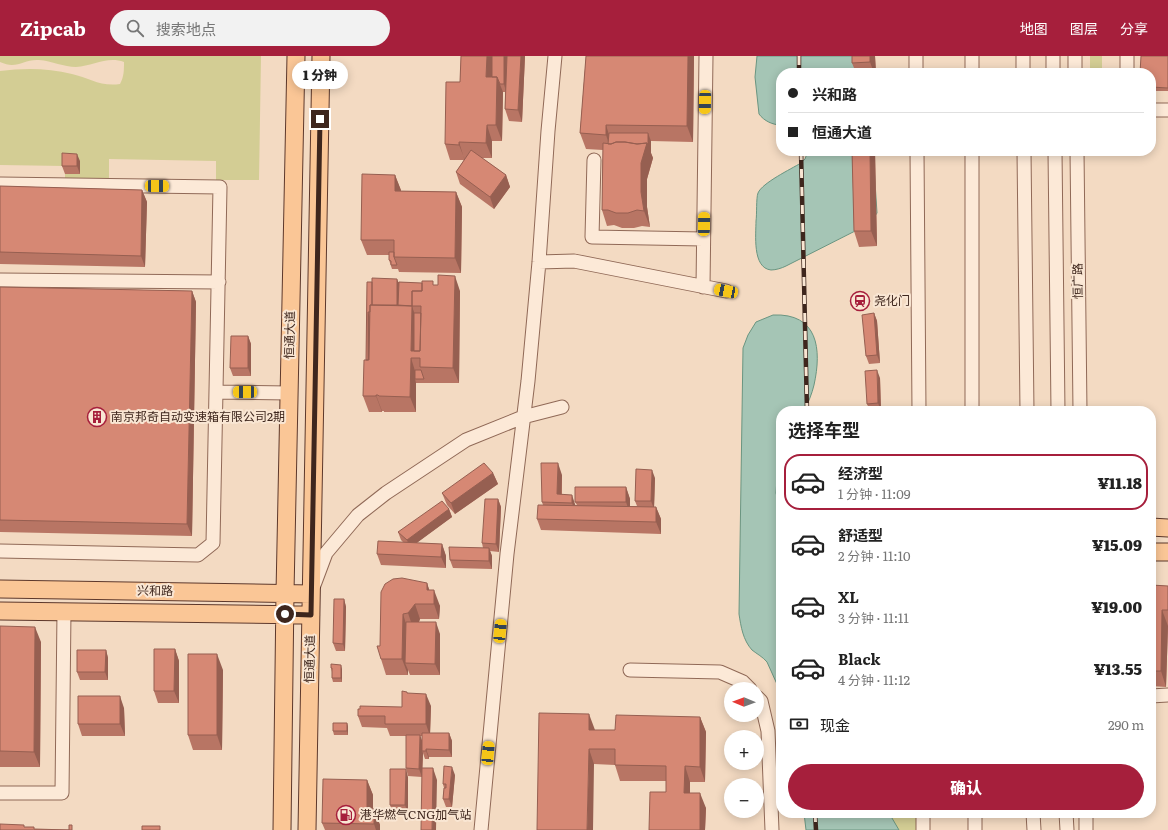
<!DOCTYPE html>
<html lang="zh">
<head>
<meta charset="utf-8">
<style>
  :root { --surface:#fff; --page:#f2f2f2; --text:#222; --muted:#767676; --line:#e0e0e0; --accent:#a61f3c }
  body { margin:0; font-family:Literata,"Noto Sans SC",serif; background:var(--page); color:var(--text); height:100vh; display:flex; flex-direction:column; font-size:15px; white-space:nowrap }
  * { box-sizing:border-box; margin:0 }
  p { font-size:13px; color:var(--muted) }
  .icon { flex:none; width:22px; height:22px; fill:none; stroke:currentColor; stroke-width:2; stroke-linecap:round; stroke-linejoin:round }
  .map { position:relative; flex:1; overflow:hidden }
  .drawer { position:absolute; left:776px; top:350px; width:380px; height:412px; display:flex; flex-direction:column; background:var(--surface); border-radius:16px; box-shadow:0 2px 10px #0003 }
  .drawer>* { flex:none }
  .banner { position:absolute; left:776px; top:12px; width:380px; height:88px; border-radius:16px; box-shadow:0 2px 10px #0003; display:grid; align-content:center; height:88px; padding:0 12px; background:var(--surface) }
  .needle { width:26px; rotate:271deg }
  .controls { position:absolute; left:724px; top:626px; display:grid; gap:8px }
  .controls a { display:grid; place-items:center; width:40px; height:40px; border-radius:50%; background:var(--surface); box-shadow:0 2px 10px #0003; font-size:20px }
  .end { position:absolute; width:18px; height:18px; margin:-9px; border:5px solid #3e261d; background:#fff; box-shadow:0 0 0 2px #fff }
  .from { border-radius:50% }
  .bubble { position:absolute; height:28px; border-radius:14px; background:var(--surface); box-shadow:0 2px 10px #0003; font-size:13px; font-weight:800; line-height:28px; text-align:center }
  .car { position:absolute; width:12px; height:24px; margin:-12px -6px; border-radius:5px; box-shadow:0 0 3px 1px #0007; background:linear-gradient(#f5c518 24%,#345 0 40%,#f5c518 0 76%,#345 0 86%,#f5c518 0) }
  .banner b { display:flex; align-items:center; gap:14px; height:38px; font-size:15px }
  .banner b+b { border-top:1px solid var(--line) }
  .banner i { width:10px; height:10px; background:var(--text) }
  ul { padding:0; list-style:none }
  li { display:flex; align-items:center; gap:12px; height:56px; margin:0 8px 6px; padding:0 4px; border:2px solid transparent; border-radius:16px }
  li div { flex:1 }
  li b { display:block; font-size:15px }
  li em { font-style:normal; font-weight:800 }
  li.active { border-color:var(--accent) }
  li>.icon { width:36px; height:36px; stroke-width:1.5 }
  h2 { padding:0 12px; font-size:18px; line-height:48px }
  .pay { display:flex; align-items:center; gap:10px; height:44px; padding:0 12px; font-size:15px }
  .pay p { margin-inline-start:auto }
  .button { display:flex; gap:8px; margin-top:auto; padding:8px 12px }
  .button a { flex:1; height:46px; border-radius:24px; background:var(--accent); color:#fff; font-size:16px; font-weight:800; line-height:46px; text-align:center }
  header { display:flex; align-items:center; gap:24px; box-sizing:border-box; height:56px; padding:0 20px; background:var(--accent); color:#fff }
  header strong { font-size:19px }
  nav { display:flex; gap:22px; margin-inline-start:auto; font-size:14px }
  .search { width:280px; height:36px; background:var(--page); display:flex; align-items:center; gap:10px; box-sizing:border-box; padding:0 14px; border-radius:22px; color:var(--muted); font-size:15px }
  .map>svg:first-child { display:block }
  .green { fill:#d3cd94 }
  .water { fill:#a5c5b5; stroke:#6a9581 }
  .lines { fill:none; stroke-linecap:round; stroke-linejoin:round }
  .minor-casing { stroke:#906957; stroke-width:15 }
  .major-casing { stroke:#5d382b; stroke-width:19 }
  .minor { stroke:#fce9d7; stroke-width:13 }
  .major { stroke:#fac696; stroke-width:17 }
  .rail-casing { stroke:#3e261d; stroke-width:4.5 }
  .rail { stroke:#f9e6d3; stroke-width:3; stroke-dasharray:9; stroke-linecap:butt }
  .wall { fill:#b87564; fill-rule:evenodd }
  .shaded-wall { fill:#965f51 }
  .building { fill:#d68874; stroke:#965f51 }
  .route { stroke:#3e261d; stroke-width:5 }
  .labels { text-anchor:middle; stroke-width:4; stroke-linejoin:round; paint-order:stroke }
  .street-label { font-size:12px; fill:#3e261d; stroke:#f9e6d3 }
  .poi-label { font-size:12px; fill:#3e261d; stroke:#f9e6d3; text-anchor:start }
</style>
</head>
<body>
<header>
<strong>Zipcab</strong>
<div class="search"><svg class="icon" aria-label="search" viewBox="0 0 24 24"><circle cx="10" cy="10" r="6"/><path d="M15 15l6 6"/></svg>搜索地点</div>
<nav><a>地图</a><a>图层</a><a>分享</a></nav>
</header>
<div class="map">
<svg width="1168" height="774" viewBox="0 0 1168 774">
  <rect width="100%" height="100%" fill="#f3dac2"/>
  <!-- green -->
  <path class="green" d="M0,0H261L259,124H216V105L109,103V124L65,123V110L0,109V15C24,12 48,12 72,18C89,22 101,31 120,28C124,21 124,14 124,6C107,0 93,10 76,11C64,11 52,5 39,4C23,3 17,14 0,6Z
    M1090,0H1102V17H1090Z
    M880,757H916V774H881Z"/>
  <!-- water -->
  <path class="water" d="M757,0H863L866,17H781V69C773,69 764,65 759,58L755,21Z
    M808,95H873L877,157L873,163L863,171L786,210C782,212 776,214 771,214C752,212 756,178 756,165C757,159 756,142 758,137C762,127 791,113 801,107L805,103Z
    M773,259C818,257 822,293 814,329C812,338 808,346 805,355H781V408L777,423L776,437L781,455V637L767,606C763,601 757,598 752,594C743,584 741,571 739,558L743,292L748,279L756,266Z
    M804,757H889L899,774H806Z"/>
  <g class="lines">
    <!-- minor casing -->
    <g class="minor-casing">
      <path id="minor" d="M916,0V17
        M1023,0V17
        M1053,0V17
        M1075,0V17
        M972,17V0
        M1127,17V0
        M1151,54H1168
        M917,95L919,355
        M972,95V355
        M1024,95L1027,355
        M1055,95L1058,355
        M1077,95L1080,355
        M594,104L592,181L703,183
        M0,128L220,131L213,487L198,499L0,495
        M539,206L574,205L726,235
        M0,224L219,226
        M703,231L706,0
        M216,336L289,337
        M314,529L326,497L358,459L386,437L466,384L523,361L562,351
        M630,614L720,616L743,626L750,633
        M1151,640L1168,639
        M757,641L761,645L768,675L772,774
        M0,737H62L64,555
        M923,757V774
        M975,757V774
        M1033,757L1034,774
        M1066,757L1067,774
        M1086,757V774
        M481,774L507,498L528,325L539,206L548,75L555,0"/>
    </g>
    <!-- major casing -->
    <g class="major-casing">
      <path id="major" d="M1151,471L1168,472
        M1151,496H1168
        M0,533L311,538
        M0,555L311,559
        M282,774L285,537L296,0
        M307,774L321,0"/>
    </g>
    <!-- minor -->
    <use href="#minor" class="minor"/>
    <!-- major -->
    <use href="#major" class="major"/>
    <!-- rail casing -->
    <g class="rail-casing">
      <path id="rail" d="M799,0V17
        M801,95L807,355
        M815,757L816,774"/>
    </g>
    <!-- rail -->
    <use href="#rail" class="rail"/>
  </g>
  <!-- wall -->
  <path class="wall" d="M461,0H525L522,66L509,65L505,53V36H503L502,85H492V102H482L506,119L510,131L494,153L460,128L456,116L464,104H450L445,88L460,26Z
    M586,0H694L693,86L651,85V97L653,102L647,123V151L650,171L642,170L634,172H622L614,169L607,170L602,154L603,94L586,93L580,77Z
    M875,0L876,17H856L852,7Z
    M1168,0V35H1151V17Z
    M852,95H875L877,190L859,191L854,175Z
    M80,105V118H65L62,110Z
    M395,119L401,135L456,136L462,151L461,217L399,216L398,213H392L389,204V199H367L361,184Z
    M0,130L142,134L147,146L145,211L0,208Z
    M367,226H399L434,229L460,235L459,327H416V356H384V355H382V356H369L363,340L366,304Z
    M0,231L192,235L196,246L192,480L0,476Z
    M874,257L877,265L880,307L869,308L866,300Z
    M248,280L251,288V320H233L230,312Z
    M880,322L881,355H870L867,348Z
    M493,417L498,428L455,458L447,449L442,437Z
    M562,419V438L575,449H577L575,446L626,431L630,443V450H637L635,445L655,422L654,451H656L661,463V478L541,474L537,463L543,449L542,446Z
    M498,443L501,451L499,496L490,495L492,500V513L453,512L450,504L483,492L482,487Z
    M449,453L452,461L416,487L442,488L446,500V512L381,509L377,498L404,487L401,484L398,476Z
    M427,527L429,534L440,550L439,563H420L419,566L440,578V619H410L408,614V619H386L381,603L380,590L385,528Z
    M1151,529L1168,530V570L1166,631L1151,630V633Z
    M344,543L346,551L345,595H336L333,587Z
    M0,570L41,586L40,711H0Z
    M175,593L179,605V647H158L154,635Z
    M106,594L108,602V624H80L77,616Z
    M331,612L342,613V626H333L332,622V616Z
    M223,614L222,694H193L188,679Z
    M407,637L431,650L430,677H449L452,685V701H429V703H425L423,697L422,721L408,720L406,712V680H390L387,672L362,671L358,660L402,651ZM420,680H422V686Z
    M124,652L125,680H82L78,668Z
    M700,661L706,676L705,726H690V737L706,752L705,774H649L666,736V725H620L615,709L594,708L537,774L595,674H615Z
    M347,667L348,671V679H334L333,675Z
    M455,719L452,751H446L443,743L444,732L443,728Z
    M408,721V757H393L390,749Z
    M367,724L373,739V753H374L380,769V774H325L322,767Z"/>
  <!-- shaded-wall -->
  <path class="shaded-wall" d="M487,0H493L492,36L486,21Z
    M504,0H507L506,36L504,28Z
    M521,0H525L522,66L518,54Z
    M688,0H694L693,86L687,70Z
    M870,0H875L876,17H874L870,6Z
    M497,21L503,36L502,85L496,69Z
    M487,69L492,85V102L486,87Z
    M606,69L611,85L610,91L606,79Z
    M648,77L651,85V97L653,102L647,123V151L650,171L644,155L641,136V107Z
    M459,86L464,102L465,104L459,89Z
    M870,95H875L877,190L871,175Z
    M77,98L80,105V118L77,110Z
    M395,119L401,134L400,150L395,135Z
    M506,119L510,131L494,153L490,141Z
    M142,134L147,146L145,211L141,200Z
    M456,136L462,151L461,217L455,202Z
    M455,220L460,235L459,327L453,312Z
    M397,223L402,234L401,257L397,253Z
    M192,235L196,246L192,480L187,468Z
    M412,250L417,265V302L411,295Z
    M368,256L371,264V311L368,304Z
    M874,257L877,265L880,307L877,299Z
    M248,280L251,288V320L248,312Z
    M411,302L416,318L415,323L416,327V356L410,341Z
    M877,314L880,322L881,355L878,347Z
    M376,339L382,355V356L376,340Z
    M558,407L562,419L561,446L557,438Z
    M652,414L655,422L654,453L651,445Z
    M493,417L498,428L455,458L451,447Z
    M626,431L630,443V458L626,446Z
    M572,439L576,451V458L572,447Z
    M498,443L501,451L499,496L496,488Z
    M656,451L661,463V478L656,466Z
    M449,453L452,461L410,492L407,484Z
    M442,488L446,500V512L441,501Z
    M489,492L492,500V513L489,505Z
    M427,527L432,542L427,534Z
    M434,534L440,550L439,563L434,548Z
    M344,543L346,551L345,595L343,588Z
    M415,548L420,563L418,568L413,572L408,557Z
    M1162,554L1168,570L1166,631L1161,615Z
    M403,558L408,574L405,607L408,614V619L402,603Z
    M436,566L440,578V619L435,608Z
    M35,571L41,586L40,711L34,696Z
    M175,593L179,605V647L174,635Z
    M106,594L108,602V624L105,616Z
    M217,598L223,614L222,694L217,679Z
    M341,609L342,613V626L341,622Z
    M426,638L431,650L430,680L426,668Z
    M120,640L124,652L125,680L120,668Z
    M589,658L595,674L594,689L589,674Z
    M700,661L706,676L705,726L700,711Z
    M347,667L348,671V679L347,675Z
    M449,677L452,685V701L449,694Z
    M420,679L423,687L422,695L423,697L422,721L419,713Z
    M426,693L429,701V703L426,695Z
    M589,693L594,708L593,774H587Z
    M685,710L690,726V752L684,737Z
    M452,711L455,719L452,751L449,743Z
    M433,712L437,724L436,774H432Z
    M406,713L408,721V757L405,749Z
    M367,724L373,739V769L367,753Z
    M700,737L706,752L705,774H700Z
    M374,753L380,769V774H376L374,768Z"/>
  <!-- building -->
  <path class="building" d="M461,0H487L486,21H497L496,69H487L486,87L459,86V89L445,88L446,26H460Z
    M492,0H504V28H500L497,21H492Z
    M507,0H521L518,54L505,53Z
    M586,0H688L687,70L606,69V79L580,77Z
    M852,0H870V6L852,7Z
    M1141,0H1168V32L1151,31V17H1140Z
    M609,77H648V89L647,87L637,88L625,86H616L611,88H608Z
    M616,86H625L637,88L647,87L641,107V136L644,155L637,154L628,157H616L608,154H602L603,87L611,88Z
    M471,94L506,119L490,141L456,116Z
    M852,95H870L871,175H854Z
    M62,97L77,98V110H62Z
    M362,118L395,119V135L456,136L455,202L394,201V184H361Z
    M0,130L142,134L141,200L0,196Z
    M389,196H394V201L397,209H391V205L389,204Z
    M438,219L455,220L453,312L420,311V302H411L410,341L379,340L378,339H376V340H363L364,304H369L370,249L412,250L411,295H420L421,250H412V235H422V225H433V229H438Z
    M372,222L397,223V249H372Z
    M367,226H372V249H370V256H368V304H366Z
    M399,226L422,227V235H412V250L398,249Z
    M0,231L192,235L187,468L0,464Z
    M414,257H421L420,295H414Z
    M874,257L877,299L866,300L862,259Z
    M231,280H248V312H230Z
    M415,314H421L424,323H415Z
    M877,314L878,347L867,348L865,315Z
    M484,407L493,417L451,447L442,437Z
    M541,407H558L557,438L572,439V447L542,446Z
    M636,413L652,414L651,445H635Z
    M575,431H626V446H575Z
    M485,443H498L496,488L482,487Z
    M442,445L449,453L407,484L398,476Z
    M538,449L656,451V466L537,463Z
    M378,485L442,488L441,501L377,498Z
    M449,491L489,492V505L450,504Z
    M402,522L427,527V534H434V548H415L412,552L408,557L403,558L402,603H381L377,590H380L381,536L385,528L393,523Z
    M1151,529L1168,530V554H1162L1161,615H1151Z
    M334,543H344L343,588L333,587Z
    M406,566H436L435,608L405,607Z
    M0,570L35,571L34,696L0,695Z
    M154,593H175L174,635H154Z
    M77,594H106L105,616H77Z
    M188,598H217V679H188Z
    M331,608L341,609V622H332V612H331Z
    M402,635L407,636V637L426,638V668H385V660H358V653H360V650L402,651Z
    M78,640H120V668H78Z
    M539,657L589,658V674H615L616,659L700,661V711L685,710L684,737H700V774H649L650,736H666V710L615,709V693H589L587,774H537Z
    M333,667H347V675H333Z
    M422,677H449V694L426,693V695H422Z
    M406,679H420L419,713L406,712Z
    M444,710L452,711L449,743H443L444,732H446V728H443Z
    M422,712H433L432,774H421Z
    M390,713H406L405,749H390Z
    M323,723L367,724V753H374V768L322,767Z
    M0,768L24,769V771H34V773L69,774V769H72V774H0Z
    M142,770H160V774H142Z"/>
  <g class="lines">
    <!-- route -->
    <path class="route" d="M285,558L311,559L320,63"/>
  </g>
  <!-- icons -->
  <defs>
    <g id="station-ring" transform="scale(1)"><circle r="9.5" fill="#f9e6d3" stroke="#a61f3c" stroke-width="1.5"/><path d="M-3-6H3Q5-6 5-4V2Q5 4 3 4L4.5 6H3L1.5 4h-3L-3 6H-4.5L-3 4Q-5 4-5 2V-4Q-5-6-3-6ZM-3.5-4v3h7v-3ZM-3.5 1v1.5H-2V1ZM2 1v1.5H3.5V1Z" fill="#a61f3c"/></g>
    <g id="building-ring" transform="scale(1)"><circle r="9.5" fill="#f9e6d3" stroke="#a61f3c" stroke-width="1.5"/><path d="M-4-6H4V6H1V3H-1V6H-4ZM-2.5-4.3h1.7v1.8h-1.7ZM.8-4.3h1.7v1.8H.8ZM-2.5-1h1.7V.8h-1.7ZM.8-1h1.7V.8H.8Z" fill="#a61f3c"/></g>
    <g id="fuel-ring" transform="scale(1)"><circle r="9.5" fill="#f9e6d3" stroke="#a61f3c" stroke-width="1.5"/><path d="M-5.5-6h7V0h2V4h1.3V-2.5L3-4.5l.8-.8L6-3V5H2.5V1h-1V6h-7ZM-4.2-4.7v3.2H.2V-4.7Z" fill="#a61f3c"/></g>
  </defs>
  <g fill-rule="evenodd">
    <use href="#station-ring" x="860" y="245"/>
    <use href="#building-ring" x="97" y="361"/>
    <use href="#fuel-ring" x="346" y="759"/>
  </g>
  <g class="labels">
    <!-- street labels -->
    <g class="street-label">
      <text transform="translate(1078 225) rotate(-91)" y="4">恒广路</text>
      <text transform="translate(290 279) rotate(-89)" y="4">恒通大道</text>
      <text transform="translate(155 535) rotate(1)" y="4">兴和路</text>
      <text transform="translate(310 603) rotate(-89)" y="4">恒通大道</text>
    </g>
    <!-- poi labels -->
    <g class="poi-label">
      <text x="874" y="249">尧化门</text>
      <text x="111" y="365">南京邦奇自动变速箱有限公司2期</text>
      <text x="360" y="763">港华燃气CNG加气站</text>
    </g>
  </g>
</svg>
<div class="controls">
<a><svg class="needle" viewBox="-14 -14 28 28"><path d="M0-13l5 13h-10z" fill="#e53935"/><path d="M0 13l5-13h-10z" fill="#767676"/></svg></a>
<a>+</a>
<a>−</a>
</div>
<i class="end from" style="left:285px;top:558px"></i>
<i class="end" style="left:320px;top:63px"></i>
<div class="bubble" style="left:292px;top:5px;width:56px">1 分钟</div>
<i class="car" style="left:705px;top:46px;rotate:181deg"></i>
<i class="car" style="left:157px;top:130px;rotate:91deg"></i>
<i class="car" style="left:704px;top:168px;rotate:1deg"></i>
<i class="car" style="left:726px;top:235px;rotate:281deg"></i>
<i class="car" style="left:245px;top:336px;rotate:270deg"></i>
<i class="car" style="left:500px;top:575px;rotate:6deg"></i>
<i class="car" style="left:488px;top:697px;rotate:5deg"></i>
<div class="banner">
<b><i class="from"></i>兴和路</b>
<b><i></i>恒通大道</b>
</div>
<section class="drawer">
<h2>选择车型</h2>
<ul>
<li class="active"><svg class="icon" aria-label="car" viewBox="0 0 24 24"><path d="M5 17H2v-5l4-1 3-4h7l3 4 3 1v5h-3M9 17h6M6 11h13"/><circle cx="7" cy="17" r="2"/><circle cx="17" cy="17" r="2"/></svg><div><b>经济型</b><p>1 分钟 · 11:09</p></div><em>¥11.18</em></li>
<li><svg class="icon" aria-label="car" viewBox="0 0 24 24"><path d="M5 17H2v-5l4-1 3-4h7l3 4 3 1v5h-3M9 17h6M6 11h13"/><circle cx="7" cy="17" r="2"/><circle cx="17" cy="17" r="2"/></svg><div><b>舒适型</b><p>2 分钟 · 11:10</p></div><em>¥15.09</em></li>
<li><svg class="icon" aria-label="car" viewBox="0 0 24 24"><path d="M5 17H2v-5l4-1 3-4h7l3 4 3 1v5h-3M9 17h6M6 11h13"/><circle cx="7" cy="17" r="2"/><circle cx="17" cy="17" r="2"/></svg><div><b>XL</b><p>3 分钟 · 11:11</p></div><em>¥19.00</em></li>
<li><svg class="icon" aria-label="car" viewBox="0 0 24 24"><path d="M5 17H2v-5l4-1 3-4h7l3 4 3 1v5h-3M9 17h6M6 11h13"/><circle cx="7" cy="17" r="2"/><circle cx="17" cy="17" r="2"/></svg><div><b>Black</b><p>4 分钟 · 11:12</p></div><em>¥13.55</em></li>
</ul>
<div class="pay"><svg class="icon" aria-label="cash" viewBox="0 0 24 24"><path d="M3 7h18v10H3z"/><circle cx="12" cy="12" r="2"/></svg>现金<p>290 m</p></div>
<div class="button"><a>确认</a></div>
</section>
</div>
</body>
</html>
